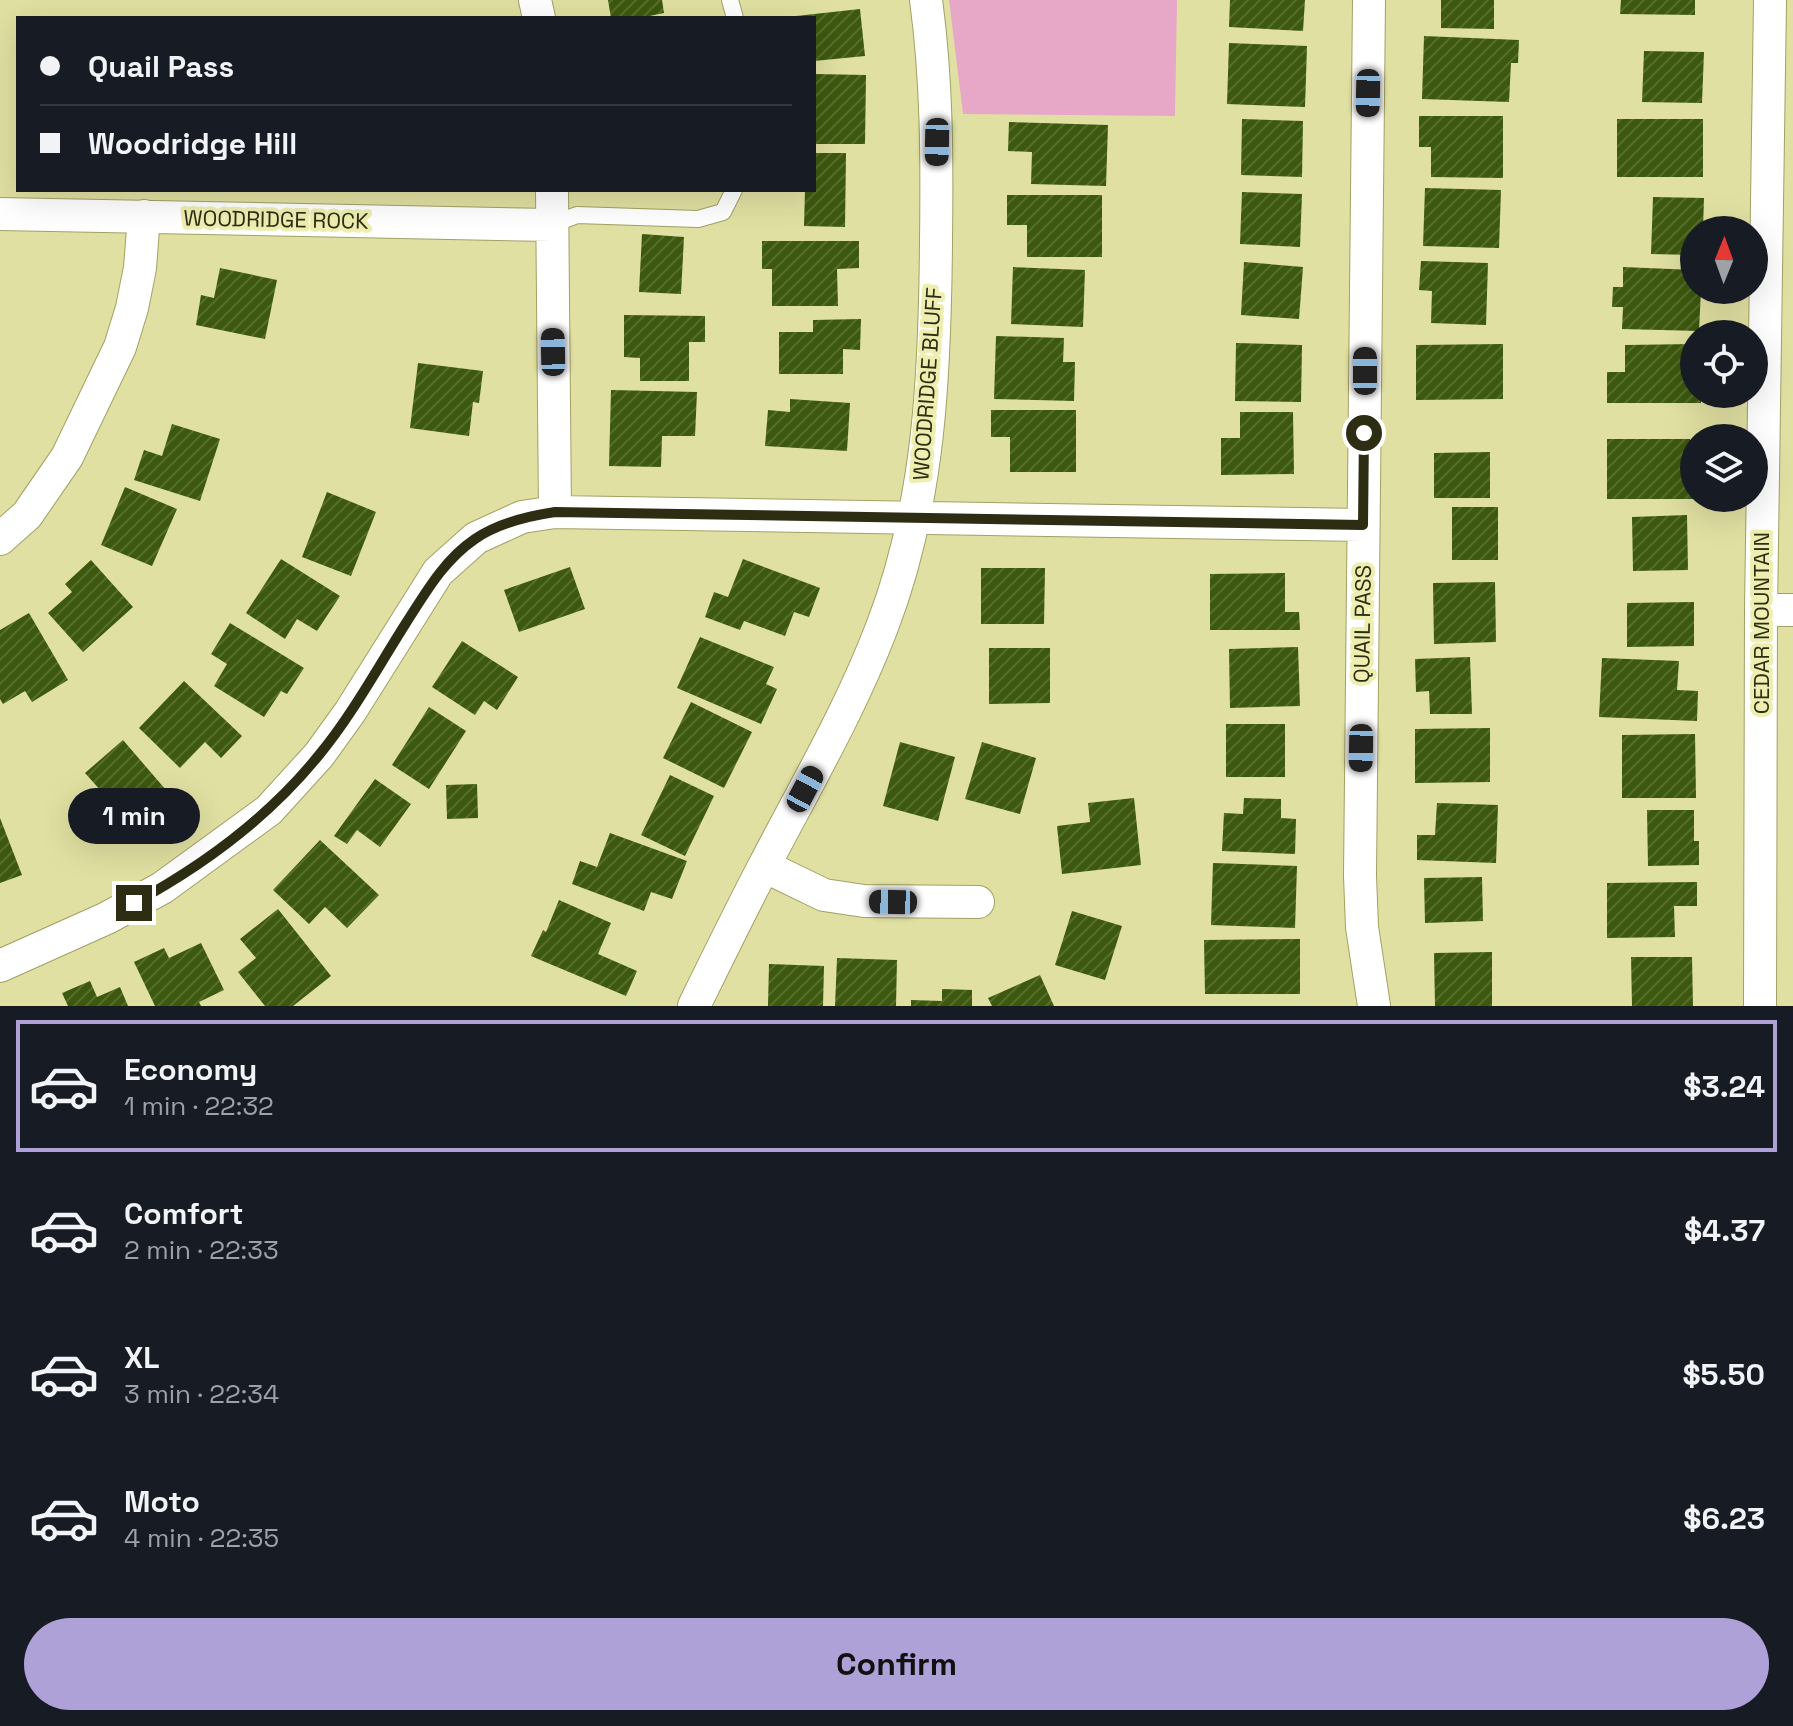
<!DOCTYPE html>
<html lang="en">
<head>
<meta charset="utf-8">
<style>
  :root { --surface:#171b24; --page:#242831; --text:#f1f3f6; --muted:#9ea1a6; --line:#363941; --accent:#ada1d8 }
  body { margin:0; font-family:"Space Grotesk",sans-serif; background:var(--page); color:var(--text); height:100vh; display:flex; flex-direction:column; font-size:30px; white-space:nowrap }
  * { box-sizing:border-box; margin:0 }
  p { font-size:26px; color:var(--muted) }
  .icon { flex:none; width:44px; height:44px; fill:none; stroke:currentColor; stroke-width:2; stroke-linecap:round; stroke-linejoin:round }
  .map { position:relative; height:1006px; overflow:hidden }
  .details { display:flex; flex-direction:column; background:var(--surface); flex:1 }
  .details>* { flex:none }
  .top-card { position:absolute; left:16px; top:16px; width:800px; height:176px; border-radius:0px; box-shadow:0 8px 32px #0002; display:grid; align-content:center; height:176px; padding:0 24px; background:var(--surface) }
  .needle { width:52px; rotate:1deg }
  .tools { position:absolute; left:1680px; top:216px; display:grid; gap:16px }
  .tools a { display:grid; place-items:center; width:88px; height:88px; border-radius:50%; background:var(--surface); box-shadow:0 8px 32px #0002; font-size:40px }
  .end { position:absolute; width:36px; height:36px; margin:-18px; border:10px solid #2d2d14; background:#fff; box-shadow:0 0 0 4px #fff }
  .from { border-radius:50% }
  .bubble { position:absolute; height:56px; border-radius:28px; background:var(--surface); box-shadow:0 8px 32px #0002; font-size:26px; font-weight:600; line-height:56px; text-align:center }
  .car { position:absolute; width:24px; height:48px; margin:-24px -12px; border-radius:10px; box-shadow:0 0 6px 2px #0007; background:linear-gradient(#222 24%,#8ab4d8 0 40%,#222 0 76%,#8ab4d8 0 86%,#222 0) }
  .top-card b { display:flex; align-items:center; gap:28px; height:76px; font-size:30px }
  .top-card b+b { border-top:2px solid var(--line) }
  .top-card i { width:20px; height:20px; background:var(--text) }
  ul { padding:14px 0 0; list-style:none }
  li { display:flex; align-items:center; gap:24px; height:132px; margin:0 16px 12px; padding:0 8px; border:4px solid transparent; border-radius:0px }
  li div { flex:1 }
  li b { display:block; font-size:30px }
  li em { font-style:normal; font-weight:600 }
  li.active { border-color:var(--accent) }
  li>.icon { width:72px; height:72px; stroke-width:1.5 }
  .cta { display:flex; gap:16px; margin-top:auto; padding:16px 24px }
  .cta a { flex:1; height:92px; border-radius:48px; background:var(--accent); color:#111; font-size:32px; font-weight:600; line-height:92px; text-align:center }
  .map>svg:first-child { display:block }
  .park { fill:#e7a7c7 }
  .building { fill:url(#building-hatch) }
  .lines { fill:none; stroke-linecap:round; stroke-linejoin:round }
  .lane-casing { stroke:#a1a165; stroke-width:18 }
  .street-casing { stroke:#a1a165; stroke-width:34 }
  .lane { stroke:#fff; stroke-width:16 }
  .street { stroke:#fff; stroke-width:32 }
  .route { stroke:#2d2d14; stroke-width:10 }
  .labels { text-anchor:middle; stroke-width:8; stroke-linejoin:round; paint-order:stroke }
  .street-label { font-size:22px; fill:#2d2d14; stroke:#edeeaf }
</style>
</head>
<body>
<div class="map">
<svg width="1793" height="1006" viewBox="0 0 1793 1006">
  <defs>
    <pattern id="building-hatch" width="6" height="6" patternUnits="userSpaceOnUse" patternTransform="scale(2)"><rect width="6" height="6" fill="#3d590d"/><path d="M-1 1l2-2M0 6l6-6M5 7l2-2" fill="none" stroke="#576e2f"/></pattern>
  </defs>
  <rect width="100%" height="100%" fill="#e0e0a2"/>
  <!-- park -->
  <path class="park" d="M949,0H1177L1175,116L963,114Z"/>
  <!-- building -->
  <path class="building" d="M608,0H662L664,13L640,18H611Z
    M1230,0H1305L1303,31L1229,27Z
    M1441,0H1494V29L1441,28Z
    M1621,0H1695V15L1620,14Z
    M860,9L865,56L814,61V18H796V16Z
    M1424,36L1519,40L1518,63H1511L1509,102L1422,99Z
    M1229,43L1307,46L1305,107L1227,104Z
    M1644,51L1704,52L1702,103L1642,102Z
    M814,74L866,75L865,144H814Z
    M1419,116H1503V178L1431,177V147H1419Z
    M1242,119L1303,121L1302,177L1241,175Z
    M1617,119H1703V177H1617Z
    M1009,122L1108,125L1106,186L1031,184L1032,152L1008,151Z
    M814,153H846L845,227L804,226L805,190H814Z
    M1425,188L1501,190L1499,248L1423,246Z
    M1242,192L1302,194L1300,247L1240,244Z
    M1007,195H1102V257H1027V225H1007Z
    M1653,197L1704,198L1703,230H1694V255L1651,254Z
    M642,234L684,237L681,294L639,292Z
    M762,241H859V268L837,269L838,306H772V269H762Z
    M1421,261L1488,263L1486,325L1431,323L1432,291L1419,290Z
    M1244,262L1303,267L1299,319L1241,315Z
    M1013,267L1085,270L1083,327L1011,324Z
    M1623,267L1694,270V290H1701L1699,331L1622,329L1623,307H1612L1613,287H1623Z
    M220,268L277,280L265,339L196,325L201,295L214,298Z
    M624,315L705,316V342H689V381H640V358L624,357Z
    M861,319L860,350L843,349V374H779V332H813V320Z
    M996,336L1064,338L1063,362H1075L1074,401L994,399Z
    M1236,343L1302,345L1301,402L1235,401Z
    M1503,344V399L1416,400V345Z
    M1694,344V394H1701V403H1607V372H1625V345Z
    M418,363L483,371L479,403L473,402L469,436L410,428Z
    M611,390L697,392L695,436H662L661,467L609,466Z
    M790,399L850,403L847,451L765,446L768,410L790,412Z
    M991,410H1076V472H1010V437H991Z
    M1240,412H1293L1294,474L1221,475V438H1240Z
    M172,424L220,439L200,501L134,480L144,450L162,456Z
    M1607,439H1690V472H1694V499H1607Z
    M1490,452V498H1434V453Z
    M125,487L177,509L152,566L101,545Z
    M327,492L376,512L351,576L302,557Z
    M1452,507H1498V560H1452Z
    M1687,515L1688,570L1633,571L1632,517Z
    M281,559L340,596L317,631L297,619L285,639L246,613Z
    M743,559L820,588L809,617L794,612L785,636L744,621L740,630L705,617L714,592L728,597Z
    M91,560L133,607L83,652L48,613L72,592L65,584Z
    M570,567L585,609L519,632L504,590Z
    M981,568H1045L1044,624H981Z
    M1285,573V612H1299L1300,630H1210V574Z
    M1495,582L1496,642L1434,644L1433,583Z
    M1694,602V646L1627,647V603Z
    M29,613L68,680L32,702L25,691L3,704L0,699V630Z
    M230,623L304,668L287,694L281,691L264,717L214,686L227,664L211,654Z
    M700,637L774,667L766,684L777,689L761,724L677,688Z
    M462,641L518,677L497,710L484,701L475,715L432,687Z
    M1298,647L1300,706L1230,708L1229,649Z
    M989,648H1050V703L989,704Z
    M1470,657L1472,714H1430L1429,691L1416,692L1415,659Z
    M1602,658L1679,661L1677,690L1698,691L1697,721L1599,717Z
    M184,681L242,736L221,758L205,742L180,768L139,728Z
    M691,702L752,732L724,788L663,758Z
    M429,707L466,731L429,789L392,765Z
    M1226,724H1285V777H1226Z
    M1490,728V782L1415,783V729Z
    M1695,734L1696,798H1622V735Z
    M123,740L172,797L119,843L86,806L102,792L85,773Z
    M900,742L955,757L938,821L883,806Z
    M982,742L1036,758L1020,814L965,799Z
    M670,775L714,796L685,856L641,835Z
    M375,779L411,804L380,847L357,830L347,844L334,836Z
    M477,784L478,818L447,819L446,785Z
    M1134,798L1141,865L1062,874L1057,826L1090,822L1088,803Z
    M1244,798L1281,799V818L1296,819L1295,854L1222,851L1224,813L1243,814Z
    M1437,803L1498,805L1496,863L1417,860V835H1435Z
    M1647,810H1694V841H1699V865L1648,866Z
    M0,818L22,875L0,883Z
    M610,833L687,861L672,899L651,892L644,911L572,884L580,861L597,867Z
    M320,840L379,895L347,928L325,907L309,924L273,890Z
    M1213,863L1297,866L1295,928L1211,925Z
    M1482,877L1483,921L1425,923L1424,878Z
    M1697,882V906H1674L1675,937L1607,938V883Z
    M559,900L611,923L598,954L637,971L626,996L531,956L543,930L546,932Z
    M278,909L331,976L293,1006H265L238,972L256,958L240,939Z
    M1072,911L1122,926L1105,980L1055,965Z
    M1300,939V994H1205L1204,940Z
    M201,943L224,990L199,1002L201,1006H155L134,962L164,948L169,958Z
    M1492,952V1006H1435L1434,953Z
    M1631,957H1692L1693,1006H1632Z
    M837,958L897,960L896,1006H835Z
    M769,964L824,966L823,1006H768Z
    M1040,975L1054,1006H992L988,998Z
    M90,981L97,997L120,987L128,1006H68L62,993Z
    M942,989L972,990V1006H911V1000L942,1001Z"/>
  <g class="lines">
    <!-- lane casing -->
    <g class="lane-casing">
      <path id="lane" d="M730,0L735,18
        M551,225L577,215L698,219L723,212L734,190"/>
    </g>
    <!-- street casing -->
    <g class="street-casing">
      <path id="street" d="M535,0L539,18
        M1369,0L1360,876L1362,927L1374,1006
        M552,190L555,512
        M0,214L551,225
        M0,539L27,515L67,457L120,347L132,308L140,268L144,216
        M1761,610H1793
        M764,866L824,895L864,901L978,902
        M0,966L107,918L162,888L269,810L319,755L350,712L438,572L476,538L522,517L555,512L1363,525
        M694,1006C717,959 740,912 764,866C805,787 850,711 882,627C930,503 935,372 936,241C937,160 937,80 926,0
        M1760,1006L1761,610L1770,0"/>
    </g>
    <!-- lane -->
    <use href="#lane" class="lane"/>
    <!-- street -->
    <use href="#street" class="street"/>
  </g>
  <g class="lines">
    <!-- route -->
    <path class="route" d="M134,903C204,865 269,817 319,755C352,715 378,667 406,623C426,592 444,560 475,539C498,523 528,516 555,512L1363,525L1364,433"/>
  </g>
  <g class="labels">
    <!-- street labels -->
    <g class="street-label">
      <text transform="translate(276 219) rotate(1)" y="8">WOODRIDGE ROCK</text>
      <text transform="translate(927 384) rotate(-86)" y="8">WOODRIDGE BLUFF</text>
      <text transform="translate(1761 623) rotate(-90)" y="8">CEDAR MOUNTAIN</text>
      <text transform="translate(1362 624) rotate(-89)" y="8">QUAIL PASS</text>
    </g>
  </g>
</svg>
<div class="tools">
<a><svg class="needle" viewBox="-14 -14 28 28"><path d="M0-13l5 13h-10z" fill="#e53935"/><path d="M0 13l5-13h-10z" fill="#9ea1a6"/></svg></a>
<a><svg class="icon" aria-label="locate" viewBox="0 0 24 24"><circle cx="12" cy="12" r="6"/><path d="M12 2v4M12 18v4M2 12h4M18 12h4"/></svg></a>
<a><svg class="icon" aria-label="layers" viewBox="0 0 24 24"><path d="M12 4l9 5-9 5-9-5zM3 14l9 5 9-5"/></svg></a>
</div>
<i class="end from" style="left:1364px;top:433px"></i>
<i class="end" style="left:134px;top:903px"></i>
<div class="bubble" style="left:68px;top:788px;width:132px">1 min</div>
<i class="car" style="left:1368px;top:93px;rotate:181deg"></i>
<i class="car" style="left:937px;top:142px;rotate:181deg"></i>
<i class="car" style="left:553px;top:352px;rotate:359deg"></i>
<i class="car" style="left:1365px;top:371px;rotate:0deg"></i>
<i class="car" style="left:1361px;top:748px;rotate:181deg"></i>
<i class="car" style="left:805px;top:789px;rotate:28deg"></i>
<i class="car" style="left:893px;top:902px;rotate:271deg"></i>
<div class="top-card">
<b><i class="from"></i>Quail Pass</b>
<b><i></i>Woodridge Hill</b>
</div>
</div>
<section class="details">
<ul>
<li class="active"><svg class="icon" aria-label="car" viewBox="0 0 24 24"><path d="M5 17H2v-5l4-1 3-4h7l3 4 3 1v5h-3M9 17h6M6 11h13"/><circle cx="7" cy="17" r="2"/><circle cx="17" cy="17" r="2"/></svg><div><b>Economy</b><p>1 min · 22:32</p></div><em>$3.24</em></li>
<li><svg class="icon" aria-label="car" viewBox="0 0 24 24"><path d="M5 17H2v-5l4-1 3-4h7l3 4 3 1v5h-3M9 17h6M6 11h13"/><circle cx="7" cy="17" r="2"/><circle cx="17" cy="17" r="2"/></svg><div><b>Comfort</b><p>2 min · 22:33</p></div><em>$4.37</em></li>
<li><svg class="icon" aria-label="car" viewBox="0 0 24 24"><path d="M5 17H2v-5l4-1 3-4h7l3 4 3 1v5h-3M9 17h6M6 11h13"/><circle cx="7" cy="17" r="2"/><circle cx="17" cy="17" r="2"/></svg><div><b>XL</b><p>3 min · 22:34</p></div><em>$5.50</em></li>
<li><svg class="icon" aria-label="car" viewBox="0 0 24 24"><path d="M5 17H2v-5l4-1 3-4h7l3 4 3 1v5h-3M9 17h6M6 11h13"/><circle cx="7" cy="17" r="2"/><circle cx="17" cy="17" r="2"/></svg><div><b>Moto</b><p>4 min · 22:35</p></div><em>$6.23</em></li>
</ul>
<div class="cta"><a>Confirm</a></div>
</section>
</body>
</html>
